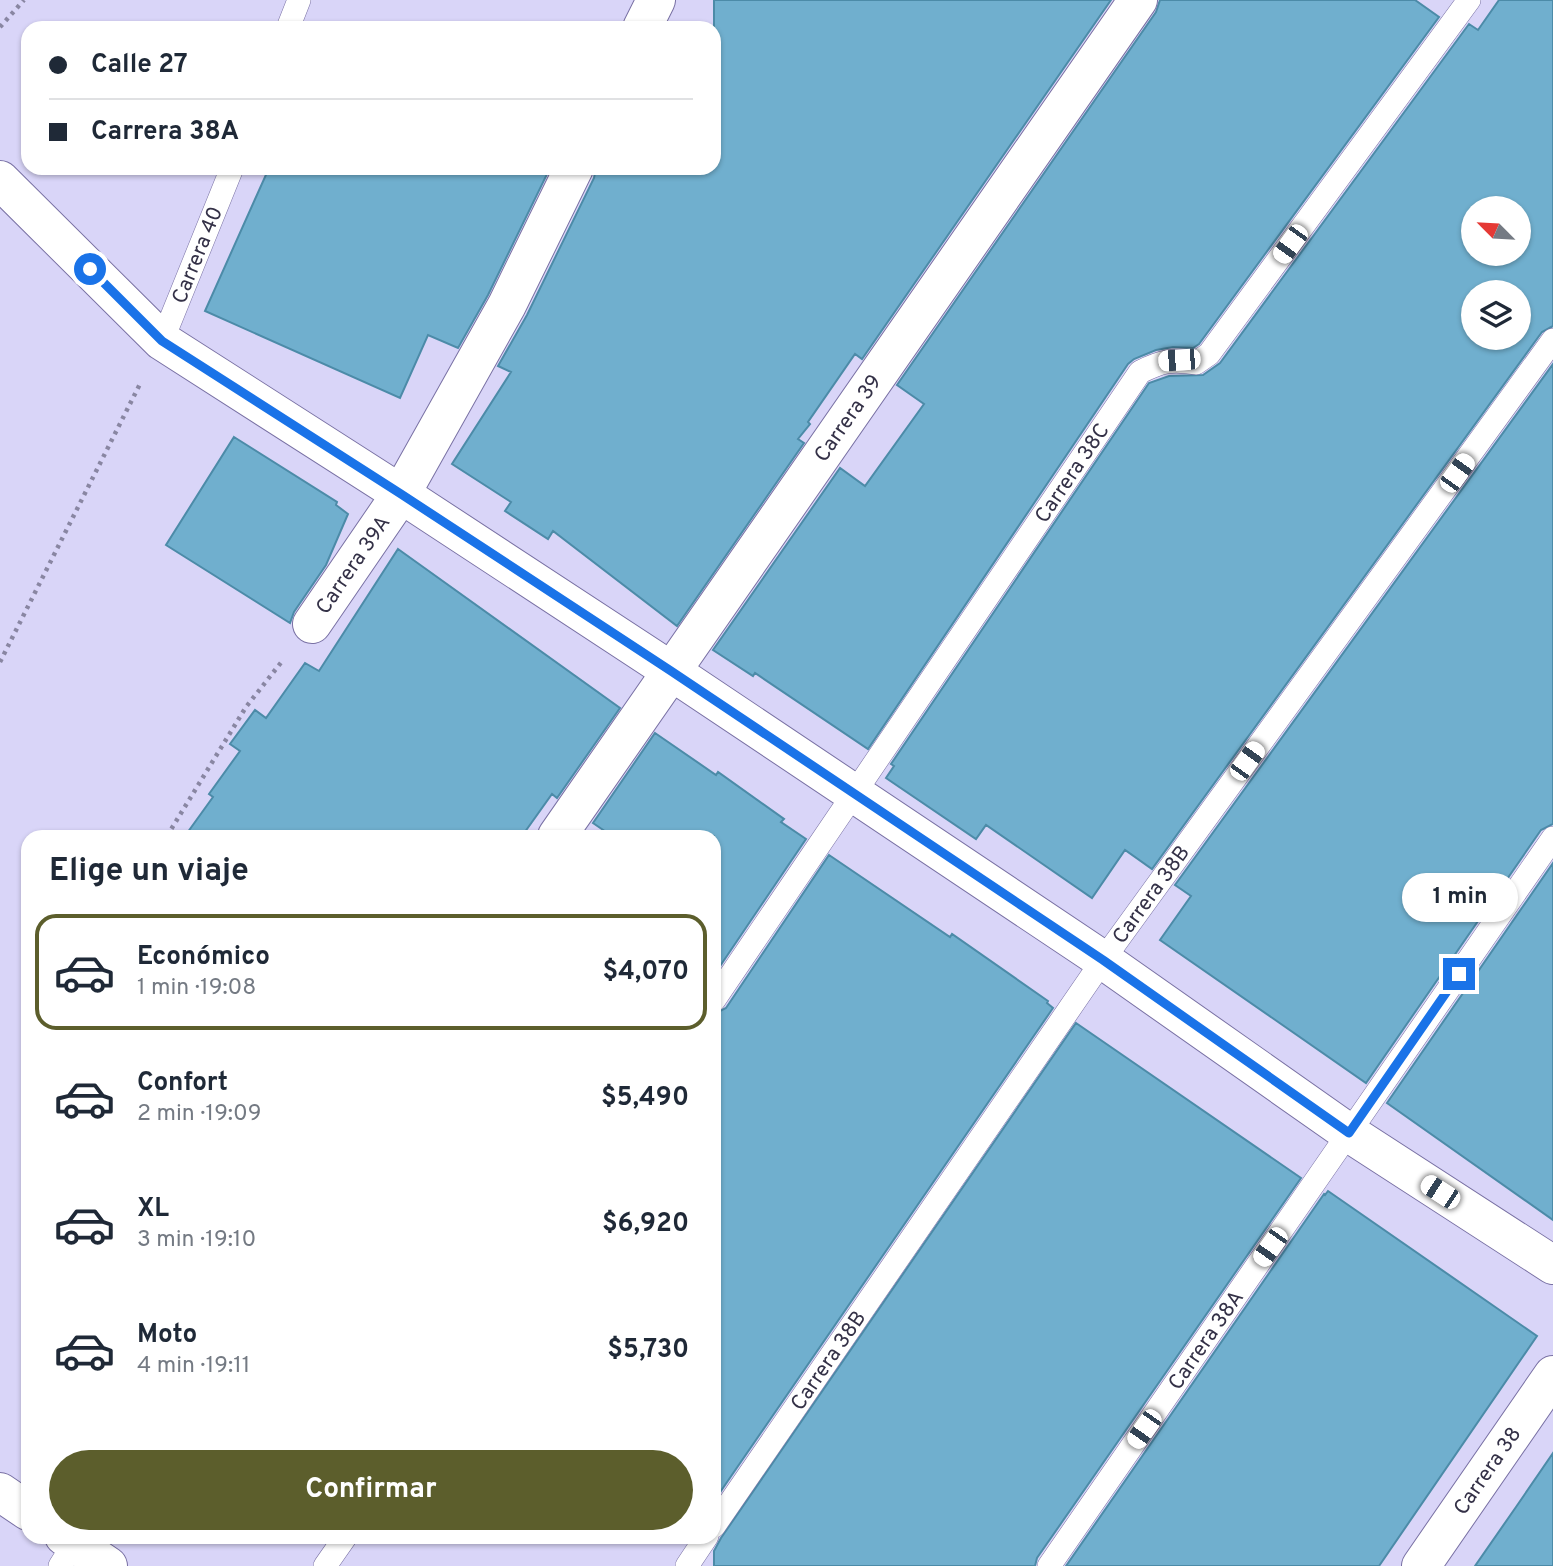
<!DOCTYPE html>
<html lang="es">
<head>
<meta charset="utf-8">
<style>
  :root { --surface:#fff; --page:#f2f2f3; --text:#1f2937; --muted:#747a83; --line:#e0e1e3; --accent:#5c5e2c }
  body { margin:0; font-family:Overpass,sans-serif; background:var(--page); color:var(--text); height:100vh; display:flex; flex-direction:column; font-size:26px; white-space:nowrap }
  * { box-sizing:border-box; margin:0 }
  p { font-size:23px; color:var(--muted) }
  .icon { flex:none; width:38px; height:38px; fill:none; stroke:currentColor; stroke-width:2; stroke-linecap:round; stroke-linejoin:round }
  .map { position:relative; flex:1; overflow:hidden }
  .panel { position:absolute; left:21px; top:830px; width:700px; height:714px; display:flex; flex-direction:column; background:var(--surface); border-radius:21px; box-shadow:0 2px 5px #0004 }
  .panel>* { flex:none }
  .hud { position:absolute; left:21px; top:21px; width:700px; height:154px; border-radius:21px; box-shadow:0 2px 5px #0004; display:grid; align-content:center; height:154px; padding:0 28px; background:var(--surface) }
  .needle { width:46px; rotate:294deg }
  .buttons { position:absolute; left:1461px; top:196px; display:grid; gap:14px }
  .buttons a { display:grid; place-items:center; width:70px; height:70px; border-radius:50%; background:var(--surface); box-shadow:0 2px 5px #0004; font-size:35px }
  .end { position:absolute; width:32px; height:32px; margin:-16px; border:9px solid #1a73e8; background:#fff; box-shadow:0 0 0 4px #fff }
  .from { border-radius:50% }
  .bubble { position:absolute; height:49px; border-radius:24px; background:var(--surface); box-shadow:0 2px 5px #0004; font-size:23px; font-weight:700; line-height:49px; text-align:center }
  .car { position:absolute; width:21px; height:42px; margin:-21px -10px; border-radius:9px; box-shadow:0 0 5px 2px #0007; background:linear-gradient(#fff 24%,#345 0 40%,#fff 0 76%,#345 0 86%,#fff 0) }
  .hud b { display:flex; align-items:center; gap:24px; height:66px; font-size:26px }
  .hud b+b { border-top:2px solid var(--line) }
  .hud i { width:18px; height:18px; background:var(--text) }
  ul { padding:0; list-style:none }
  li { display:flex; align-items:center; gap:21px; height:116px; margin:0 14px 10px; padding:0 14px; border:4px solid transparent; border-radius:21px }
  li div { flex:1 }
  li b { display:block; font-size:26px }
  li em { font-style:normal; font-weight:700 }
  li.current { border-color:var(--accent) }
  li>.icon { width:63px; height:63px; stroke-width:1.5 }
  h2 { padding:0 28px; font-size:32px; line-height:84px }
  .primary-button { display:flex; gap:14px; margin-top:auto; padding:14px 28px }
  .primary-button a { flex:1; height:80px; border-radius:42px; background:var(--accent); color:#fff; font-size:28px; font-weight:700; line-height:80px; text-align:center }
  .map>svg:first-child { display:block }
  .building { fill:#70afce; stroke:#4c8ba8; stroke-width:2; fill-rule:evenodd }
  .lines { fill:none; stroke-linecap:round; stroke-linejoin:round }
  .lane-casing { stroke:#7971a4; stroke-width:24 }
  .street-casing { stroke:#7971a4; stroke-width:40 }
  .secondary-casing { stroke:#7971a4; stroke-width:40 }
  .path { stroke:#8986a2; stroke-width:4.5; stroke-dasharray:3.5 5; stroke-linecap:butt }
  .lane { stroke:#fff; stroke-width:23 }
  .street { stroke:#fff; stroke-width:38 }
  .secondary { stroke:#fff; stroke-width:38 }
  .route { stroke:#1a73e8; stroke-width:9 }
  .labels { text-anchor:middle; stroke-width:5; stroke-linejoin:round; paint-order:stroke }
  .street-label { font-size:21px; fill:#343147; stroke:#d9d5f8 }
</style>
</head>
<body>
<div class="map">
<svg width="1553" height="1566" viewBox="0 0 1553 1566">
  <rect width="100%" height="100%" fill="#d9d5f8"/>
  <!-- building -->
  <path class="building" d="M714,0H1111L862,359L855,354L808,422L810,424L798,439L804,443L677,626L553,531L548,539L505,511L511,502L452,464L511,372L498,366L527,315L594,178L596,168H714Z
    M1160,0H1415L1439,17L1199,344L1193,348L1173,347L1156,350L1134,359L1128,364L868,749L755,673L753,676L713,650L840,468L865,486L924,404L897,385L1156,12Z
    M1499,0H1553V326L1542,332L1152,869L1125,850L1092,898L986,825L976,839L886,778L894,766L891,764L1149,383L1169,376L1203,375L1220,363L1469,24L1478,30ZM1474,208H1519V254H1474ZM1474,292H1519V338H1474Z
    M269,168H550L488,295L458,348L428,335L400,398L205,311Z
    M1553,364V824L1541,830L1366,1083L1160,940L1191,896L1175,885Z
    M234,437L337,502L336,505L348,514L326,565L294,612L290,623L166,545Z
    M398,549L620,708L557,798L552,794L522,836H185L213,797L209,794L240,751L230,744L255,710L266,718L305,663L319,671Z
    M655,733L716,775L718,772L784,819L781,822L806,839L714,975V836H612L593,823Z
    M829,855L950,937L952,934L1048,1001L1047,1003L1053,1008L714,1501V1014L726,1008Z
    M1553,863V1220L1387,1103Z
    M1076,1023L1301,1178L1037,1558L1035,1566H714V1551L721,1538Z
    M1328,1191L1537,1336L1379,1566H1066L1324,1194L1325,1195Z
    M1553,1453V1566H1475L1516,1507Z"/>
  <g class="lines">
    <!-- lane casing -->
    <g class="lane-casing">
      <g id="lane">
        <path d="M288,28L299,0"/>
        <path id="s1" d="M162,341L232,168"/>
        <path id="s2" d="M714,1000L1140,372C1162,361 1171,359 1196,363L1209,354L1469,0"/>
        <path id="s3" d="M714,1526L1103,960L1553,340"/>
        <path d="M60,1566L79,1536"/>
        <path d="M325,1566L346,1536"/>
        <path d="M687,1566L707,1536"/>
        <path id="s4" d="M1049,1566L1553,838"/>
      </g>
    </g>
    <!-- street casing -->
    <g class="street-casing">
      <g id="street">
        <path d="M642,28L656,0"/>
        <path id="s5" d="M312,624L401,494L507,305L574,168"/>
        <path id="s6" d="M557,836L1138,0"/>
      </g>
    </g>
    <!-- secondary casing -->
    <g class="secondary-casing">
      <g id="secondary">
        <path d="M0,180L162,341L401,494L671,671L1103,960L1349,1133L1553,1265"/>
        <path d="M0,1492L28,1511"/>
        <path d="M64,1536L108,1566"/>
        <path id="s7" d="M1421,1566L1553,1375"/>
      </g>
    </g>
    <!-- path -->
    <path class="path" d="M0,27L24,0
      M0,662L141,382
      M167,836L246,707L283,660"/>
    <!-- lane -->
    <use href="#lane" class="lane"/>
    <!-- street -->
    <use href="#street" class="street"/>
    <!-- secondary -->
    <use href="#secondary" class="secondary"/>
  </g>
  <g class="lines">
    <!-- route -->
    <path class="route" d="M90,269L162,341L401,494L671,671L1103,960L1349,1133L1459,974"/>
  </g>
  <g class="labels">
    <!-- street labels -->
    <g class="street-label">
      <text dy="7" stroke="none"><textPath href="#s1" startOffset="93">Carrera 40</textPath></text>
      <text dy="7" stroke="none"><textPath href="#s6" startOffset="509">Carrera 39</textPath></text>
      <text dy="7" stroke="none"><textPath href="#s2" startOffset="637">Carrera 38C</textPath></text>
      <text dy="7" stroke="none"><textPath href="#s5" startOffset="72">Carrera 39A</textPath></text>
      <text dy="7" stroke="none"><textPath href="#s3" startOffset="768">Carrera 38B</textPath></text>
      <text dy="7" stroke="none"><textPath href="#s4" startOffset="275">Carrera 38A</textPath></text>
      <text dy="7" stroke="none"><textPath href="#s3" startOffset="201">Carrera 38B</textPath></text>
      <text dy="7" stroke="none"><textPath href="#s7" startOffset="116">Carrera 38</textPath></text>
    </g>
  </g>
</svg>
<div class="buttons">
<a><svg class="needle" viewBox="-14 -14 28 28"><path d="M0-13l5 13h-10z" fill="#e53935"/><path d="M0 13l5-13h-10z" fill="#747a83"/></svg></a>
<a><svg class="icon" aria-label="layers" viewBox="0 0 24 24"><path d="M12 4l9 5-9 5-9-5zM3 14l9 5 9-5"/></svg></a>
</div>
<i class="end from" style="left:90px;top:269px"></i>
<i class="end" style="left:1459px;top:974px"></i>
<div class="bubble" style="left:1402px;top:873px;width:116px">1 min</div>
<i class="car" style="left:1290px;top:244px;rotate:216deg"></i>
<i class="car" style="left:1179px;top:360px;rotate:266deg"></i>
<i class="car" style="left:1457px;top:473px;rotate:36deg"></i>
<i class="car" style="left:1247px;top:761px;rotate:36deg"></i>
<i class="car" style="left:1440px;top:1192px;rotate:303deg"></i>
<i class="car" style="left:1270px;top:1247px;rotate:215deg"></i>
<i class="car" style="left:1144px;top:1429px;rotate:215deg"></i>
<div class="hud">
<b><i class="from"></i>Calle 27</b>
<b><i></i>Carrera 38A</b>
</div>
<section class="panel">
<h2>Elige un viaje</h2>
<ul>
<li class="current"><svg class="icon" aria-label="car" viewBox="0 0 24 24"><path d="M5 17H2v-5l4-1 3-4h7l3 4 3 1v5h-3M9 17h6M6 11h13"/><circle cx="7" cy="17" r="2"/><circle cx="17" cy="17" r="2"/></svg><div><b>Económico</b><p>1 min · 19:08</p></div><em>$4,070</em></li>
<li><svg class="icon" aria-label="car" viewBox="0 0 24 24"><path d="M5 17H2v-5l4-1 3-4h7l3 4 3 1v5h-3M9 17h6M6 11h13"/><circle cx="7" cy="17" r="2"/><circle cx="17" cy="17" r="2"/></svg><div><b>Confort</b><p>2 min · 19:09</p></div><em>$5,490</em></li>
<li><svg class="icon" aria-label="car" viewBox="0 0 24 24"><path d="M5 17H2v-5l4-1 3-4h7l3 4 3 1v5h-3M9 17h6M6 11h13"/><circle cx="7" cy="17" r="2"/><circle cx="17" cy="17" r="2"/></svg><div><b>XL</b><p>3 min · 19:10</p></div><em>$6,920</em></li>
<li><svg class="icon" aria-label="car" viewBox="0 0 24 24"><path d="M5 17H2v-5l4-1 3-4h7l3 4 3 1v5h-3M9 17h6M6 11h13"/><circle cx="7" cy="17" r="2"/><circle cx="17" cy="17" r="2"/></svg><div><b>Moto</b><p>4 min · 19:11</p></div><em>$5,730</em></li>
</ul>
<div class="primary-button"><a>Confirmar</a></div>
</section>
</div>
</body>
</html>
